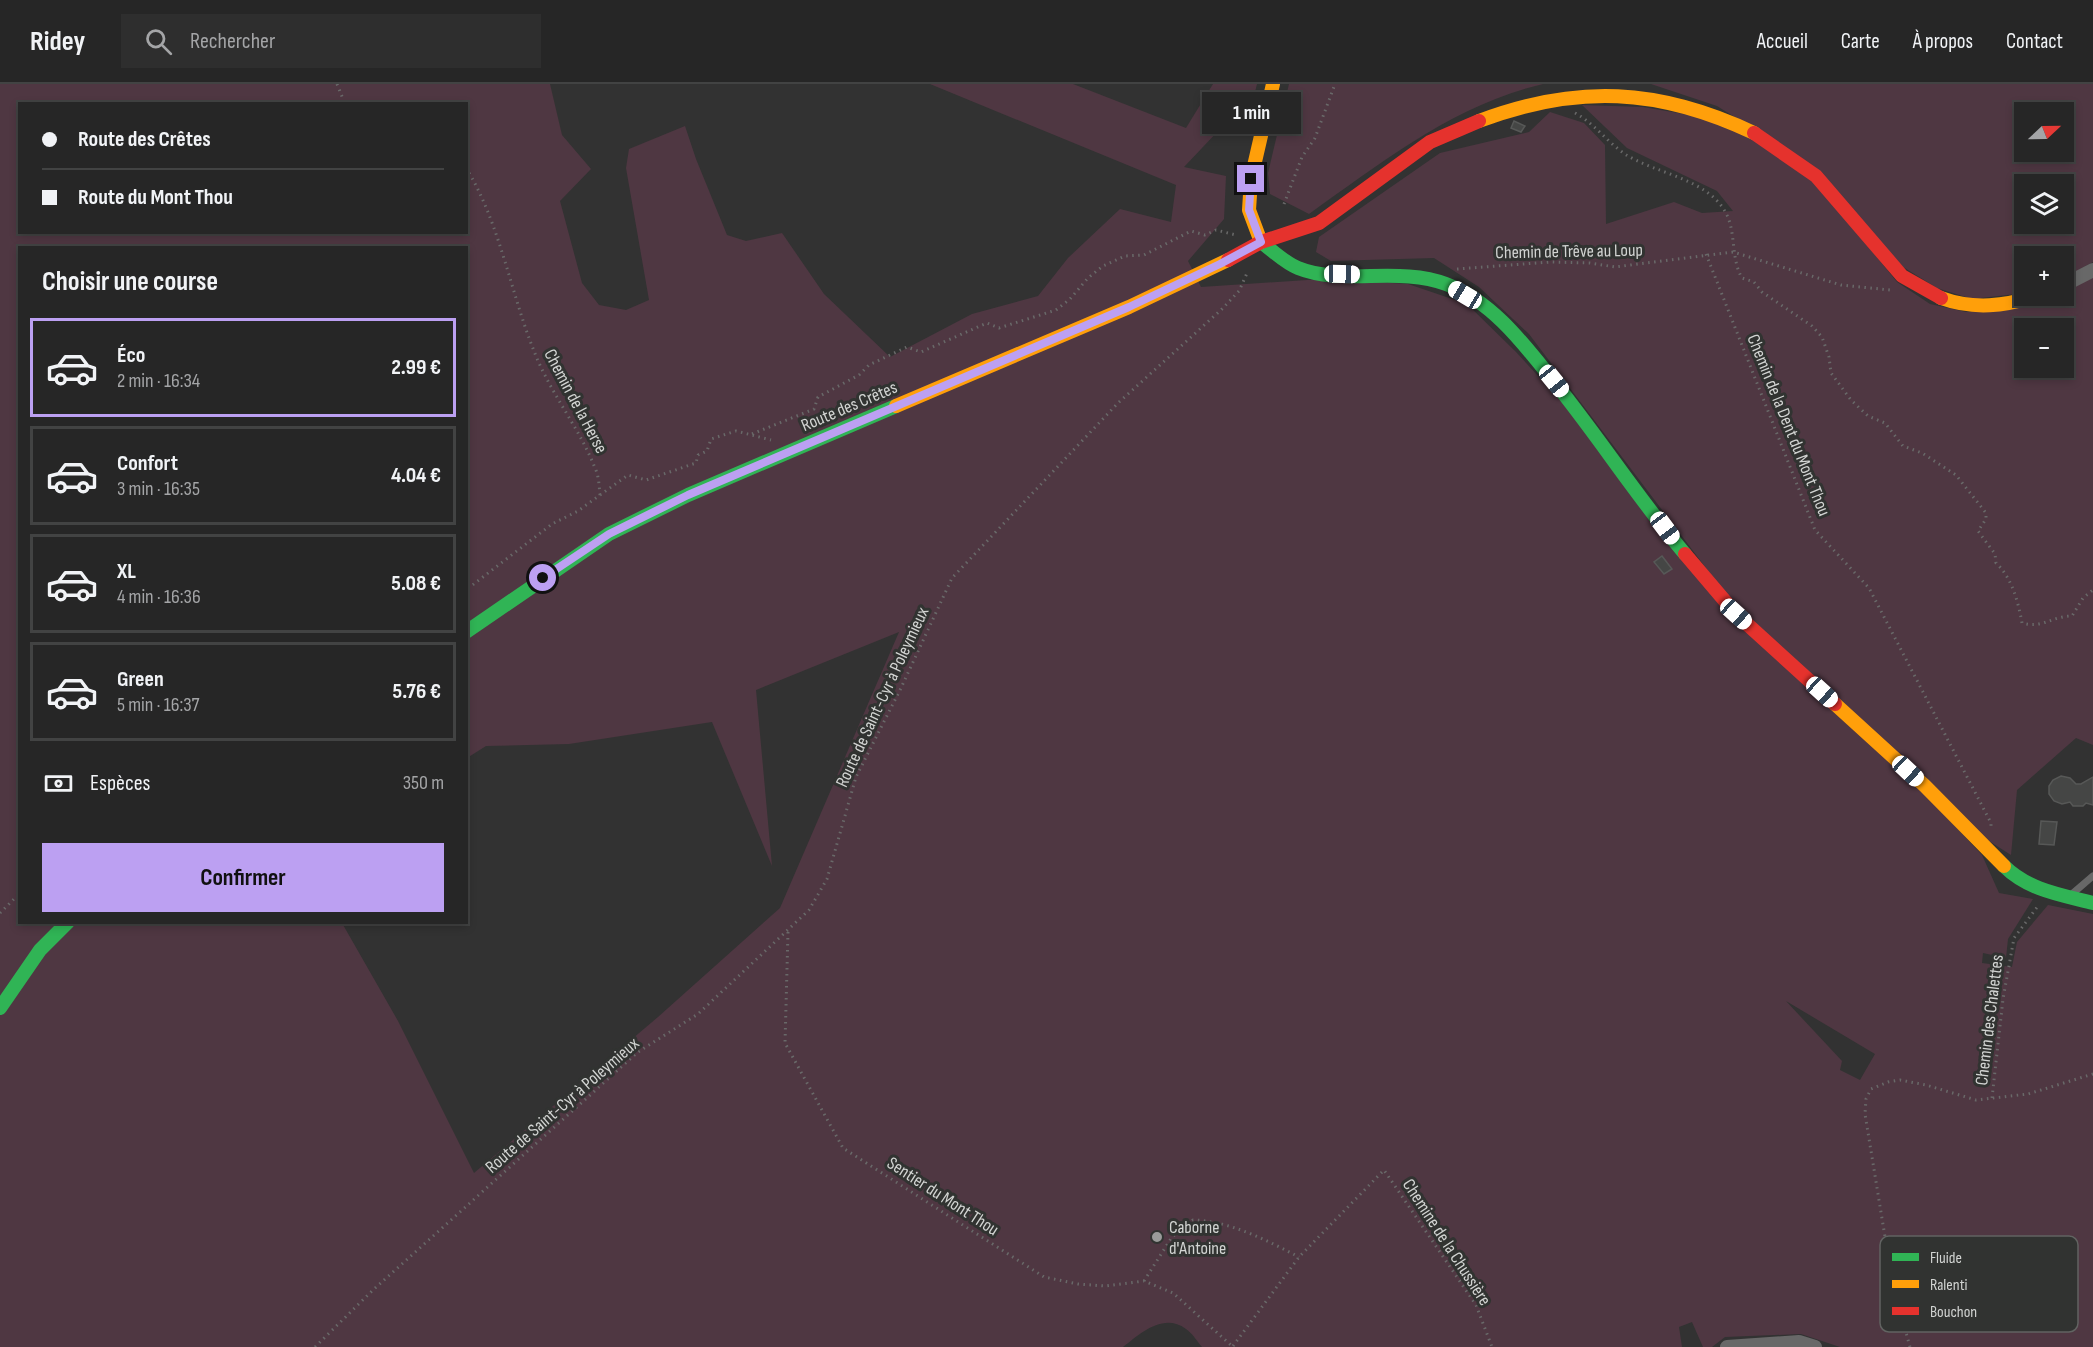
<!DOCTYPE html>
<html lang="fr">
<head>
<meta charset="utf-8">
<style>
  :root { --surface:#262626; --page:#2e2e2e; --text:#f1f3f6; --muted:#a4a5a7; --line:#424343; --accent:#bca0f2 }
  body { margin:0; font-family:"Sofia Sans Condensed",sans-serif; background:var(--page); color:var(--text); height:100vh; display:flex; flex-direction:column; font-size:22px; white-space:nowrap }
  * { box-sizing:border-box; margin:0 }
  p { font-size:20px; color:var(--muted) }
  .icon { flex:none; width:33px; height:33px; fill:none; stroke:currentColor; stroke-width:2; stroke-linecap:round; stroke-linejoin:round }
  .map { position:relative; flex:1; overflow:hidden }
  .details { position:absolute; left:18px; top:162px; width:450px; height:678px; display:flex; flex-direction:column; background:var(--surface); border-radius:0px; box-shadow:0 3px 9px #0003,0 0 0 2px var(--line) }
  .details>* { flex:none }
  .top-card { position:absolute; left:18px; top:18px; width:450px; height:132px; border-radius:0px; box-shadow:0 3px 9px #0003,0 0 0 2px var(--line); display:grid; align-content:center; height:132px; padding:0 24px; background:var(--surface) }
  .needle { width:39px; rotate:68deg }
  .fabs { position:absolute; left:2014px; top:18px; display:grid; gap:12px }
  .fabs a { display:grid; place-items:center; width:60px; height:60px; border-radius:0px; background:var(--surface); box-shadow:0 3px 9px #0003,0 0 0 2px var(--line); font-size:30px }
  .end { position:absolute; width:27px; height:27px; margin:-14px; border:8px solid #bca0f2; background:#111; box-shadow:0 0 0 3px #111 }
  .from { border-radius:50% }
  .bubble { position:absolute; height:42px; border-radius:0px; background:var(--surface); box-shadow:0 3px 9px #0003,0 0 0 2px var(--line); font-size:20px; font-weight:700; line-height:42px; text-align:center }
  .car { position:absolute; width:18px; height:36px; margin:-18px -9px; border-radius:8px; box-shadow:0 0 4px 2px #0007; background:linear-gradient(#fff 24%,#345 0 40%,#fff 0 76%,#345 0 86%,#fff 0) }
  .top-card b { display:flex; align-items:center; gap:21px; height:57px; font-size:22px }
  .top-card b+b { border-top:2px solid var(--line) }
  .top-card i { width:15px; height:15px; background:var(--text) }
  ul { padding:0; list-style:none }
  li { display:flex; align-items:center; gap:18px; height:99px; margin:0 12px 9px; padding:0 12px; border:3px solid var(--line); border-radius:0px }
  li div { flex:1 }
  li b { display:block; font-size:22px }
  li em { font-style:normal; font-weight:700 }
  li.selected { border-color:var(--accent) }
  li>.icon { width:54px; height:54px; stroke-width:1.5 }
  h2 { padding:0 24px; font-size:27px; line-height:72px }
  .pay { display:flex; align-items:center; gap:15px; height:66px; padding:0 24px; font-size:22px }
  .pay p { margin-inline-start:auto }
  .primary-button { display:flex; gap:12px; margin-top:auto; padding:12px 24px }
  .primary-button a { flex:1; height:69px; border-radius:0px; background:var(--accent); color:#111; font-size:24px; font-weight:700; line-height:69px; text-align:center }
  header { display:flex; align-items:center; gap:36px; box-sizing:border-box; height:84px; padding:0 30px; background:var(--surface); border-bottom:2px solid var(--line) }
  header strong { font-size:28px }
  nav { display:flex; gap:33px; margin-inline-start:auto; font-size:21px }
  .search { width:420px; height:54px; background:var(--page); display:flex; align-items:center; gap:15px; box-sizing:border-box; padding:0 21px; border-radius:0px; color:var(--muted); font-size:22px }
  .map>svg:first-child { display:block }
  .green { fill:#4f3742; fill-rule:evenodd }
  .building { fill:#454645; stroke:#575857; stroke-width:1.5 }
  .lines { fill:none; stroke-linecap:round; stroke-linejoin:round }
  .path { stroke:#696969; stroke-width:3; stroke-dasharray:1.5 4.5; stroke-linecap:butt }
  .lane { stroke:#686868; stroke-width:7 }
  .street { stroke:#686868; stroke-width:14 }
  .fast { stroke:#30b455; stroke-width:14 }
  .slow { stroke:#ff9f0a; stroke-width:14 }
  .jam { stroke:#e5322d; stroke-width:14 }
  .route { stroke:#bca0f2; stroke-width:8 }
  .poi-dot { fill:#9a9b9a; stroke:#313331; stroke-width:2 }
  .labels { text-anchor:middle; stroke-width:6; stroke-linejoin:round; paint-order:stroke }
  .street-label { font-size:18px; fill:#d2d4d2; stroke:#313331 }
  .poi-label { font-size:18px; fill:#d2d4d2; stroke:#313331; text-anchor:start }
  .key { fill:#313331; stroke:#616361; stroke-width:1.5 }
  .key-label { font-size:16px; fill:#d2d4d2 }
</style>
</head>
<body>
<header>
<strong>Ridey</strong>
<div class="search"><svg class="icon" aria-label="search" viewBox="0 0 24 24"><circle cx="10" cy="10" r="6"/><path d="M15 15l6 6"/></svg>Rechercher</div>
<nav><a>Accueil</a><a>Carte</a><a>À propos</a><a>Contact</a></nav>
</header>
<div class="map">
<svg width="2093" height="1263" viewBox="0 0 2093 1263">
  <rect width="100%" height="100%" fill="#323232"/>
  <!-- green -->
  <path class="green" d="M0,0H550L562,51L591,85L560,117L582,199L599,221L626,226L649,216L626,84L629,65L685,42L696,75L727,151L746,157L782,149L824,210L890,273L972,230L1038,212L1068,174L1120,125L1171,138L1176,101L930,0H1073L1186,44L1213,0H1257L1255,8L1184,83L1226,92L1224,135L1188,177L1201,203L1322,195L1408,200L1467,220L1516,268L1562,318L1677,467L1921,706L1982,771L1999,809L2033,815L2008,855L2006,874L1983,869L1982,879L2012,883L2017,858L2048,821L2093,830V1263H1840L1801,1250L1725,1253L1712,1263H1703L1692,1238L1679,1243L1682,1263H1202C1197,1257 1192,1249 1186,1245C1163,1228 1140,1250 1123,1263H0ZM20,20H466V148H20ZM20,164H466L467,674L486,662L569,660L712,638L772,782L756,606L899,548L780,824L658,933L474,1089L398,937L342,839L20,838ZM1786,917L1875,970L1860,996L1840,986L1842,977Z
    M1289,0H1543C1454,21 1382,78 1309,130L1270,110L1268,89Z
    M1651,0H2093V178L2064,194V172H2025V209L1972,215L1937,204L1903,183L1816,84L1717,22ZM2025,28H2064V68H2025ZM2025,100H2064V140H2025Z
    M1582,21L1643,23L1713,35L1765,59L1814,96L1897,198L1930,220L1966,228L2026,223L2054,212H2064V207L2093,192V661L2076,654L2017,706L2011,771L1986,755L1737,525L1529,250L1479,203L1434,174L1331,177L1316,168L1319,153L1440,69L1529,48L1550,28L1584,39L1605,61L1606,140L1674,118L1702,129L1733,127L1717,107L1627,64ZM2025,244H2064V284H2025Z"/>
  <!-- building -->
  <path class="building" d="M1514,37L1525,42L1521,48L1511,44Z
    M1662,472L1672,485L1664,490L1654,478Z
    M2061,692L2070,694L2076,700H2081L2093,693V721L2086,719L2083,722H2073L2070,718L2062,720L2054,717L2049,710V702L2053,696Z
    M2041,737L2057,738L2054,761L2039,760Z"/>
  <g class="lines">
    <!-- path -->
    <path class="path" d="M337,0L345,20
      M1575,29C1594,39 1607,58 1625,70C1655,90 1709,94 1727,131C1736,151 1731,175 1742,194L1754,198L1762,208L1812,242L1822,253L1829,273L1831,289L1851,316L1868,332L1885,339L1903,362L1922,369L1956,391L1986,429V435L1978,447L1995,470L1996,479C2012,494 2018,517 2022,539C2042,545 2052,532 2072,532L2083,514L2093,506
      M466,84C499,136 511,210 534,267C550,309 579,343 595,384C599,392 599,402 600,411L578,427L552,440L466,506
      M1284,120L1302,73L1315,54L1335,0
      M1706,170L1815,446L1869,504L1991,739V743
      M1457,185L1550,178L1590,179L1615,183L1733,168L1841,201L1890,206
      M752,350L814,325L818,313L859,291L869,281L907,263L921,268L987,239L999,244L1056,226L1070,215L1088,194L1103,182L1125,172L1144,171L1191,147L1205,151L1216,146L1236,151
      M600,411L628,391L646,396L696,379L698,371L707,367L711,355L736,347L771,356
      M0,829L20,809
      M788,848L785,959L843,1064L1044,1193L1078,1200L1105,1202L1144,1197L1173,1209L1232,1262
      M1992,1014L2003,915L2014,854L2038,822
      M1144,1197L1172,1153L1193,1136C1230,1137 1266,1156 1299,1173
      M1233,1262L1299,1173L1384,1086L1476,1221L1492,1263
      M315,1263L373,1206L638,968L698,930L809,826L827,795L856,693L901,604L952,494L1118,319L1221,226L1239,207L1248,187
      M1910,1263L1893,1202L1865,1030L1866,1015L1871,1005L1888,998L1900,996L1926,1001L1976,1016L2028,1010L2093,990"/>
    <!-- lane -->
    <path class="lane" d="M2072,810L2093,792"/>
    <!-- street -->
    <path class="street" d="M2064,201L2093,186
      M1727,1263L1799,1258L1815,1263"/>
    <!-- fast -->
    <path class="fast" d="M1261,158C1272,166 1285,179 1298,184C1342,202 1399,182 1446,200C1489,216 1520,255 1547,289C1595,347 1636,412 1685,470
      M466,548L609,450L688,411L896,322
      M2004,782C2028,806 2061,811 2093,819
      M0,924L40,866L68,838"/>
    <!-- slow -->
    <path class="slow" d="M1479,37C1577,0 1659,4 1754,49
      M1261,158L1249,126L1251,95L1273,0
      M1941,214C1974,226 2005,222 2037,212
      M896,322L1129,223L1228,176
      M1835,620L1925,702L2004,782"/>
    <!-- jam -->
    <path class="jam" d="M1754,49L1816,92L1902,192L1941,214
      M1228,176L1261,158L1319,139L1430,58L1479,37
      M1685,470L1736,530L1835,620"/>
  </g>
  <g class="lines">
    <!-- route -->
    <path class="route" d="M543,494L609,450L688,411L1129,223L1220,180L1261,158L1249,126L1251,95"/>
  </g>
  <!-- markers -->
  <circle class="poi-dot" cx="1157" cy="1153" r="6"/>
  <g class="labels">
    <!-- street labels -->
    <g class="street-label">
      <text transform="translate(1569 167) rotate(-1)" y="6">Chemin de Trêve au Loup</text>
      <text transform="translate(576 317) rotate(62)" y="6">Chemin de la Herse</text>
      <text transform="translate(849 322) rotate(-23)" y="6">Route des Crêtes</text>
      <text transform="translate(1789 341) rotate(68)" y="6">Chemin de la Dent du Mont Thou</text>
      <text transform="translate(882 613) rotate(-65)" y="6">Route de Saint-Cyr à Poleymieux</text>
      <text transform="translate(1989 936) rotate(-83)" y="6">Chemin des Chalettes</text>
      <text transform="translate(562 1021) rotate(-41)" y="6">Route de Saint-Cyr à Poleymieux</text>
      <text transform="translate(943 1112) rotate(33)" y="6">Sentier du Mont Thou</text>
      <text transform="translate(1447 1158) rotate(57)" y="6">Chemine de la Chussière</text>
    </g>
    <!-- poi labels -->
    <g class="poi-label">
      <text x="1169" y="1149">Caborne<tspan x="1169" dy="21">d'Antoine</tspan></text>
    </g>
  </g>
  <!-- legend -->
  <rect x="1880" y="1152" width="198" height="96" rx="9" class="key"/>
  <rect x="1892" y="1169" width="27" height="8" fill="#30b455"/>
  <rect x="1892" y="1196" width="27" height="8" fill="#ff9f0a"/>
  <rect x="1892" y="1223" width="27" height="8" fill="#e5322d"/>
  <g class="key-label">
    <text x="1930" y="1179">Fluide</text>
    <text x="1930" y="1206">Ralenti</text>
    <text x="1930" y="1233">Bouchon</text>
  </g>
</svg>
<div class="fabs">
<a><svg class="needle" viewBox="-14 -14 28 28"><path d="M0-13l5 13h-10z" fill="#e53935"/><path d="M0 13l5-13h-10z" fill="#a4a5a7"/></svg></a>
<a><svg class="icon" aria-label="layers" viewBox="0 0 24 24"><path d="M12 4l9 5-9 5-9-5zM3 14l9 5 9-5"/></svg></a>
<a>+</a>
<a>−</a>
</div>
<i class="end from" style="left:543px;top:494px"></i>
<i class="end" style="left:1251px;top:95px"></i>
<div class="bubble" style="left:1202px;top:8px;width:99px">1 min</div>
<i class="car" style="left:1342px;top:190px;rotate:91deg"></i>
<i class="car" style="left:1465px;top:211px;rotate:301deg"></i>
<i class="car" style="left:1554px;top:297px;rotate:141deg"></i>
<i class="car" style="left:1665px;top:444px;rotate:143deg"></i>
<i class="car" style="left:1736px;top:530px;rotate:132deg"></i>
<i class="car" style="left:1822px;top:608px;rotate:132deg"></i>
<i class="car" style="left:1908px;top:687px;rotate:133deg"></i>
<div class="top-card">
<b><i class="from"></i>Route des Crêtes</b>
<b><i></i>Route du Mont Thou</b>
</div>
<section class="details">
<h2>Choisir une course</h2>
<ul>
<li class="selected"><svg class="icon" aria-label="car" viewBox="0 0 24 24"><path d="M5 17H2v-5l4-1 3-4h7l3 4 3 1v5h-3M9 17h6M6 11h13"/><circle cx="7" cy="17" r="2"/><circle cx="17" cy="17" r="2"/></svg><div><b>Éco</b><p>2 min · 16:34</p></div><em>2.99 €</em></li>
<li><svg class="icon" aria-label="car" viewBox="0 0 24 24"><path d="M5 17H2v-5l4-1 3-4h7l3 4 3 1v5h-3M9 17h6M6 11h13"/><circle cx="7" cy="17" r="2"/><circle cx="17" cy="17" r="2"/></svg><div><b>Confort</b><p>3 min · 16:35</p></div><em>4.04 €</em></li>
<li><svg class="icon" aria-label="car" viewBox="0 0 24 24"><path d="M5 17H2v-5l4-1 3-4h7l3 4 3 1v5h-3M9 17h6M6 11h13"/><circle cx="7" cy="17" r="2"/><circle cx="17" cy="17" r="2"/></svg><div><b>XL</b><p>4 min · 16:36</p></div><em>5.08 €</em></li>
<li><svg class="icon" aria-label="car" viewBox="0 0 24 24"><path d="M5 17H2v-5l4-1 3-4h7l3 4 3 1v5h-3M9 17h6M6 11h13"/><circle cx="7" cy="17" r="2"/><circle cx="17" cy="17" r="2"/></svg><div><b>Green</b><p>5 min · 16:37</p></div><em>5.76 €</em></li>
</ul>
<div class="pay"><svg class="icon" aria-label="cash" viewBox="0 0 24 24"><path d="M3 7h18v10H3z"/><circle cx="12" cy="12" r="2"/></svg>Espèces<p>350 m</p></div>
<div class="primary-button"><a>Confirmer</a></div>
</section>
</div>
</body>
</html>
